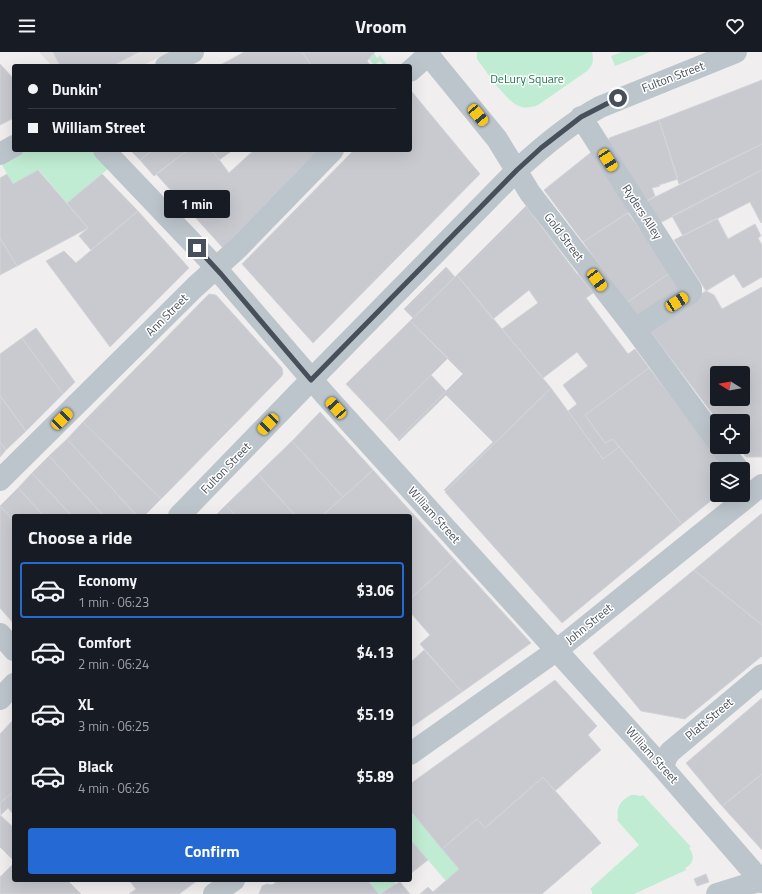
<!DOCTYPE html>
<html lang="en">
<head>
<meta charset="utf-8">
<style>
  :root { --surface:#171b24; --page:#242831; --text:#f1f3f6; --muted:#9ea1a6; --line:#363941; --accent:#2469d4 }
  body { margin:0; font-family:"Titillium Web",sans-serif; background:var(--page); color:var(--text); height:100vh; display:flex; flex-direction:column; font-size:15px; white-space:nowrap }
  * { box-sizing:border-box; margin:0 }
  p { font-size:13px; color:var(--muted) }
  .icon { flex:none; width:22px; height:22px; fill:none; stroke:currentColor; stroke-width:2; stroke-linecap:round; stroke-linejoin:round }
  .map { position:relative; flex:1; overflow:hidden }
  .details { position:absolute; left:12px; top:462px; width:400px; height:368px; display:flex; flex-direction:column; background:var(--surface); border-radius:4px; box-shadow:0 4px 16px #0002 }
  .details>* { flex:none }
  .hud { position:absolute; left:12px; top:12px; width:400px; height:88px; border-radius:4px; box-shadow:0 4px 16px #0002; display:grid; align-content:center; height:88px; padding:0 16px; background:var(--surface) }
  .needle { width:26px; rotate:281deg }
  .tools { position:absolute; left:710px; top:314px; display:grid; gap:8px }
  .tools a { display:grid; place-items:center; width:40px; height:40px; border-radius:4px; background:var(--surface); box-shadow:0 4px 16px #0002; font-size:20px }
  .end { position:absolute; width:18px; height:18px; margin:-9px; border:5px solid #47505a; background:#fff; box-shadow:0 0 0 2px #fff }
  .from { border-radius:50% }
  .bubble { position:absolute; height:28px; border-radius:4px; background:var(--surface); box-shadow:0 4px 16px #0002; font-size:13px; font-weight:700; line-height:28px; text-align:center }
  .car { position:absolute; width:12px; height:24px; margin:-12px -6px; border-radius:5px; box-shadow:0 0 3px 1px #0007; background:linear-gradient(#f5c518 24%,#345 0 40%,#f5c518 0 76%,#345 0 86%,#f5c518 0) }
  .hud b { display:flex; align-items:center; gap:14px; height:38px; font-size:15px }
  .hud b+b { border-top:1px solid var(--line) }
  .hud i { width:10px; height:10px; background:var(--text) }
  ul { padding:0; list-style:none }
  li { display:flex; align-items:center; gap:12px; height:56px; margin:0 8px 6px; padding:0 8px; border:2px solid transparent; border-radius:4px }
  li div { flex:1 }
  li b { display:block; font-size:15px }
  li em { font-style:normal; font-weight:700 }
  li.selected { border-color:var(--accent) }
  li>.icon { width:36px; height:36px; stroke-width:1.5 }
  h2 { padding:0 16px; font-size:18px; line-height:48px }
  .button { display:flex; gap:8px; margin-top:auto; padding:8px 16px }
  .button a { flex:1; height:46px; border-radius:4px; background:var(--accent); color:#fff; font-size:16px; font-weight:700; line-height:46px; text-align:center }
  header { display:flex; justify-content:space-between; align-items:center; height:52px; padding:0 16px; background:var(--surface); font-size:18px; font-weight:700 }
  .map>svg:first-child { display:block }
  .education { fill:#e1dfdf }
  .green { fill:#bfecd2 }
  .building { fill:#c8cad0; stroke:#d2d4d9; fill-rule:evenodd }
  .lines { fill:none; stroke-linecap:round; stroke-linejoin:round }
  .minor { stroke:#bdc5cc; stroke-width:22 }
  .route { stroke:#47505a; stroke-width:5 }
  .labels { text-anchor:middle; stroke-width:3; stroke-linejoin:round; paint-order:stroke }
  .street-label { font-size:12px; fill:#47505a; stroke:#fff }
  .park-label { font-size:12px; fill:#1d774e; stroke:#fff }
</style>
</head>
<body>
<header><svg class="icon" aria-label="menu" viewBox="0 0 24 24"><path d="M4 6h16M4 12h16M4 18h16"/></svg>Vroom<svg class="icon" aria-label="heart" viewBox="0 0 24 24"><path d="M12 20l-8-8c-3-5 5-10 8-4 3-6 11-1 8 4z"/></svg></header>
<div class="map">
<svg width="762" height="842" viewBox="0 0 762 842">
  <rect width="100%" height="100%" fill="#f0eeee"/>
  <!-- education -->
  <path class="education" d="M39,0H169L142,14H52Z"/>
  <!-- green -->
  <path class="green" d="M477,0H592C594,9 593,13 587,19L538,53C532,55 526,57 519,54C506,49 486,19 477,7Z
    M622,0H650L615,14L611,4Z
    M374,1L377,6L380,3L388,14H384L380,9L374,13L369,7Z
    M26,98H94L109,116L67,151L39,118L13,132L1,111Z
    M631,743H635L641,744L643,743L691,795L689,796C695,803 694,812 685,816L686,818L634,842H592V839L590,837L639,793L617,768L618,766C616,755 621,748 631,743Z
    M410,758L459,817L446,829L410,787Z
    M367,828H393L396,832L379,842Z"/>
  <!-- building -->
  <path class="building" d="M53,0H139L112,14H60Z
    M244,0H302L312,14H232L228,9Z
    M302,0H375L367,9L371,14H312Z
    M228,9L232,14H218Z
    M0,12L14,27V66L0,73Z
    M762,28V92L679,132L659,68Z
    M412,40L480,122L313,291L242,212L354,98H410V42Z
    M659,68L678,127L659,133L660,134L652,136L655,144L645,150L609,94V86Z
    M762,92V118L658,172L645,150Z
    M130,98H153L140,108Z
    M153,98H188L154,124L140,108Z
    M188,98H212L229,121L254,98H318L223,196L156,122Z
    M212,98H233L219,108Z
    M594,98L632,158L583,190L544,138Z
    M38,118L88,176L17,214L0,186V126L7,122L13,132Z
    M762,118V170L761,171L750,150L683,184L672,164Z
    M102,122L138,159L91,198L79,184L88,176L67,151Z
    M526,154L577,222H578L593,241L586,246L628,302L635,297L649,316L585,363L605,391L613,387L619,395L603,407L568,359L577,352L563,333L588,314L577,300L543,326L502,277L538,251L529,238L493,267L457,223Z
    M138,159L189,216L110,295L46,209L64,199L76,211Z
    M628,161L671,220L626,251L583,190Z
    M717,166L728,187L755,172L761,184L758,186L762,193V225L743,236L734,222L706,239L674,188Z
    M0,186L17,214L0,223Z
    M446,215L455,225L413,266L404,257Z
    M671,220L684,239L640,267L626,251Z
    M457,223L551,336L446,439L444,438L493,390L446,343L399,389L398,387L463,322L410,269Z
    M762,235V405H746L738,395H743V369H718L647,275L706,239L714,243L722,257ZM717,321H743V347H717Z
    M209,242L216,243L282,316L283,322L281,325L161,447L83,370Z
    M410,269L448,306L383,371L346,332Z
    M36,276L75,330L63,342L22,286Z
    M22,286L63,342L26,379L0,344V302Z
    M649,316L727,417H717L718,443L682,472L613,387L605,391L585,363Z
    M431,323L446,339L398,387L383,371Z
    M551,336L603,407L619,395L682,472L562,571L445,440Z
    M0,344L26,379L6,398L0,390Z
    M320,360L373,418L343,445L292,389Z
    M83,370L161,447L144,464H137L67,387Z
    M67,387L137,464H104L49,404Z
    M292,389L343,445L322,464H296L258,422Z
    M0,390L6,398L0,405Z
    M49,404L104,464H72L32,421Z
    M373,418L454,507L410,547V464H322Z
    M32,421L72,464H44L18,436Z
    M258,422L264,429L296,464H236L226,453Z
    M18,436L44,464H14V469L0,454Z
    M226,453L236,464H215Z
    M0,454L14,469V572L0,556Z
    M761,462H762V573L694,518Z
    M454,507L531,591L462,640L420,592L430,583L410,560V547Z
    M694,518L762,573V604L685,667L641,659L593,601Z
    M424,598L462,640L410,676V611Z
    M555,628L597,674L588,683L601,698L555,739L543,725L485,776L477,767L442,797L410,758V732Z
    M762,646V722L722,754L686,711Z
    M14,667V739L0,751V682Z
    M762,722V798L722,754Z
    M543,725L601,791L542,842H420L428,835L433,840L459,817L442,797L477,767L485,776Z
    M14,739V763L8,756L1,763L0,751Z
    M0,763L14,776V809L0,795Z
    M410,787L428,808L410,822Z
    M14,811V828H67L81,842H0V825Z
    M706,822L709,830L697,834L694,827Z
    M129,828H198L179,842H129L136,837Z
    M279,828H367L379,842H259L262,834L267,832L272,833Z
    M400,830L410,842H380L396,832Z"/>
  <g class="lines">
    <!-- minor -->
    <path class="minor" d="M426,0L497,87L530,141L635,277L717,389
      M166,14L193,0
      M410,19L428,3
      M581,65L691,237V240L689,242L635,277
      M104,98L208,207L326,344L663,716L762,830
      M0,102L14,94
      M721,395L738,417
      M0,428L195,235L238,196L333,98
      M179,464L311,328L517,118C543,94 569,72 600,55L736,0
      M0,582L14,598
      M0,647L14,632
      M410,702L557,598L762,433
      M663,716L666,706L670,700L762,623
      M214,842L234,828
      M717,842L762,828"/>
  </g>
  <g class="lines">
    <!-- route -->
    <path class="route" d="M197,196L221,222L311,328L517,118L541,96L581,65L618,46"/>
  </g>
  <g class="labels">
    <!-- street labels -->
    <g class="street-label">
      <text transform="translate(673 25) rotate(-21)" y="4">Fulton Street</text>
      <text transform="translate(642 160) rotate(57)" y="4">Ryders Alley</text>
      <text transform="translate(564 185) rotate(53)" y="4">Gold Street</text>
      <text transform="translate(167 263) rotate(-45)" y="4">Ann Street</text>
      <text transform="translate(226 416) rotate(-46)" y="4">Fulton Street</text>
      <text transform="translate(434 463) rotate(48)" y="4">William Street</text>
      <text transform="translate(589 572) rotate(-39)" y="4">John Street</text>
      <text transform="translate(709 667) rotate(-40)" y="4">Platt Street</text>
      <text transform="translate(652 703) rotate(48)" y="4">William Street</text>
    </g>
    <!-- park labels -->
    <g class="park-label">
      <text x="527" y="31">DeLury Square</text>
    </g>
  </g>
</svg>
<div class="tools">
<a><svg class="needle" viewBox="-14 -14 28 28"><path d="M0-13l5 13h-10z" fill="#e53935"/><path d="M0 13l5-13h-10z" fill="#9ea1a6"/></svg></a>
<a><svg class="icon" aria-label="locate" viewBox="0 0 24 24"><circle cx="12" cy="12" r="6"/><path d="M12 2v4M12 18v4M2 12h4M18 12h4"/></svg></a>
<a><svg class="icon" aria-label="layers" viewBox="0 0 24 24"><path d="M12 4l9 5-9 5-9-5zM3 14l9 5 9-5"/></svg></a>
</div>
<i class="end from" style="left:618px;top:46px"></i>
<i class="end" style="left:197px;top:196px"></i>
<div class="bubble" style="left:164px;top:138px;width:66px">1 min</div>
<i class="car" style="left:478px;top:63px;rotate:140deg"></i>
<i class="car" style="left:608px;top:108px;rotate:147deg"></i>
<i class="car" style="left:597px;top:228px;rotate:143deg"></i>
<i class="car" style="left:677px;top:250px;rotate:57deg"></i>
<i class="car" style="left:336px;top:356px;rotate:318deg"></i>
<i class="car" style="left:62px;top:367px;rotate:45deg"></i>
<i class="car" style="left:268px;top:372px;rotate:224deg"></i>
<div class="hud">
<b><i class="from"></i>Dunkin'</b>
<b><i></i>William Street</b>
</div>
<section class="details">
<h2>Choose a ride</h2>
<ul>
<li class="selected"><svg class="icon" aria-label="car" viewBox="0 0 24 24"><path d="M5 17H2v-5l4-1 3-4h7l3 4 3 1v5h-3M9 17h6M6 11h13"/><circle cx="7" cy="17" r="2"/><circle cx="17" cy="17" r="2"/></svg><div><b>Economy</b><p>1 min · 06:23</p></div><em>$3.06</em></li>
<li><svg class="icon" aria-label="car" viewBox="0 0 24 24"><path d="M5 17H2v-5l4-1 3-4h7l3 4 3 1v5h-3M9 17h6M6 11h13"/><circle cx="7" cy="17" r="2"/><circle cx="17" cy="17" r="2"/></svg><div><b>Comfort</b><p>2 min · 06:24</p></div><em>$4.13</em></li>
<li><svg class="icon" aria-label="car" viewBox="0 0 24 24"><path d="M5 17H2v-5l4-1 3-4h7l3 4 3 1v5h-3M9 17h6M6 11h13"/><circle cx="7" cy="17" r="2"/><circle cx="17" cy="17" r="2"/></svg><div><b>XL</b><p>3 min · 06:25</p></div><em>$5.19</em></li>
<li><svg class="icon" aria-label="car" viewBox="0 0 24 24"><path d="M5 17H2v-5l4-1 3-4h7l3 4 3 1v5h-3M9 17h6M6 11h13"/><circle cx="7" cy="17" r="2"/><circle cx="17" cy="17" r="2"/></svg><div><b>Black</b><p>4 min · 06:26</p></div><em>$5.89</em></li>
</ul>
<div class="button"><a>Confirm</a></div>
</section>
</div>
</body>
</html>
